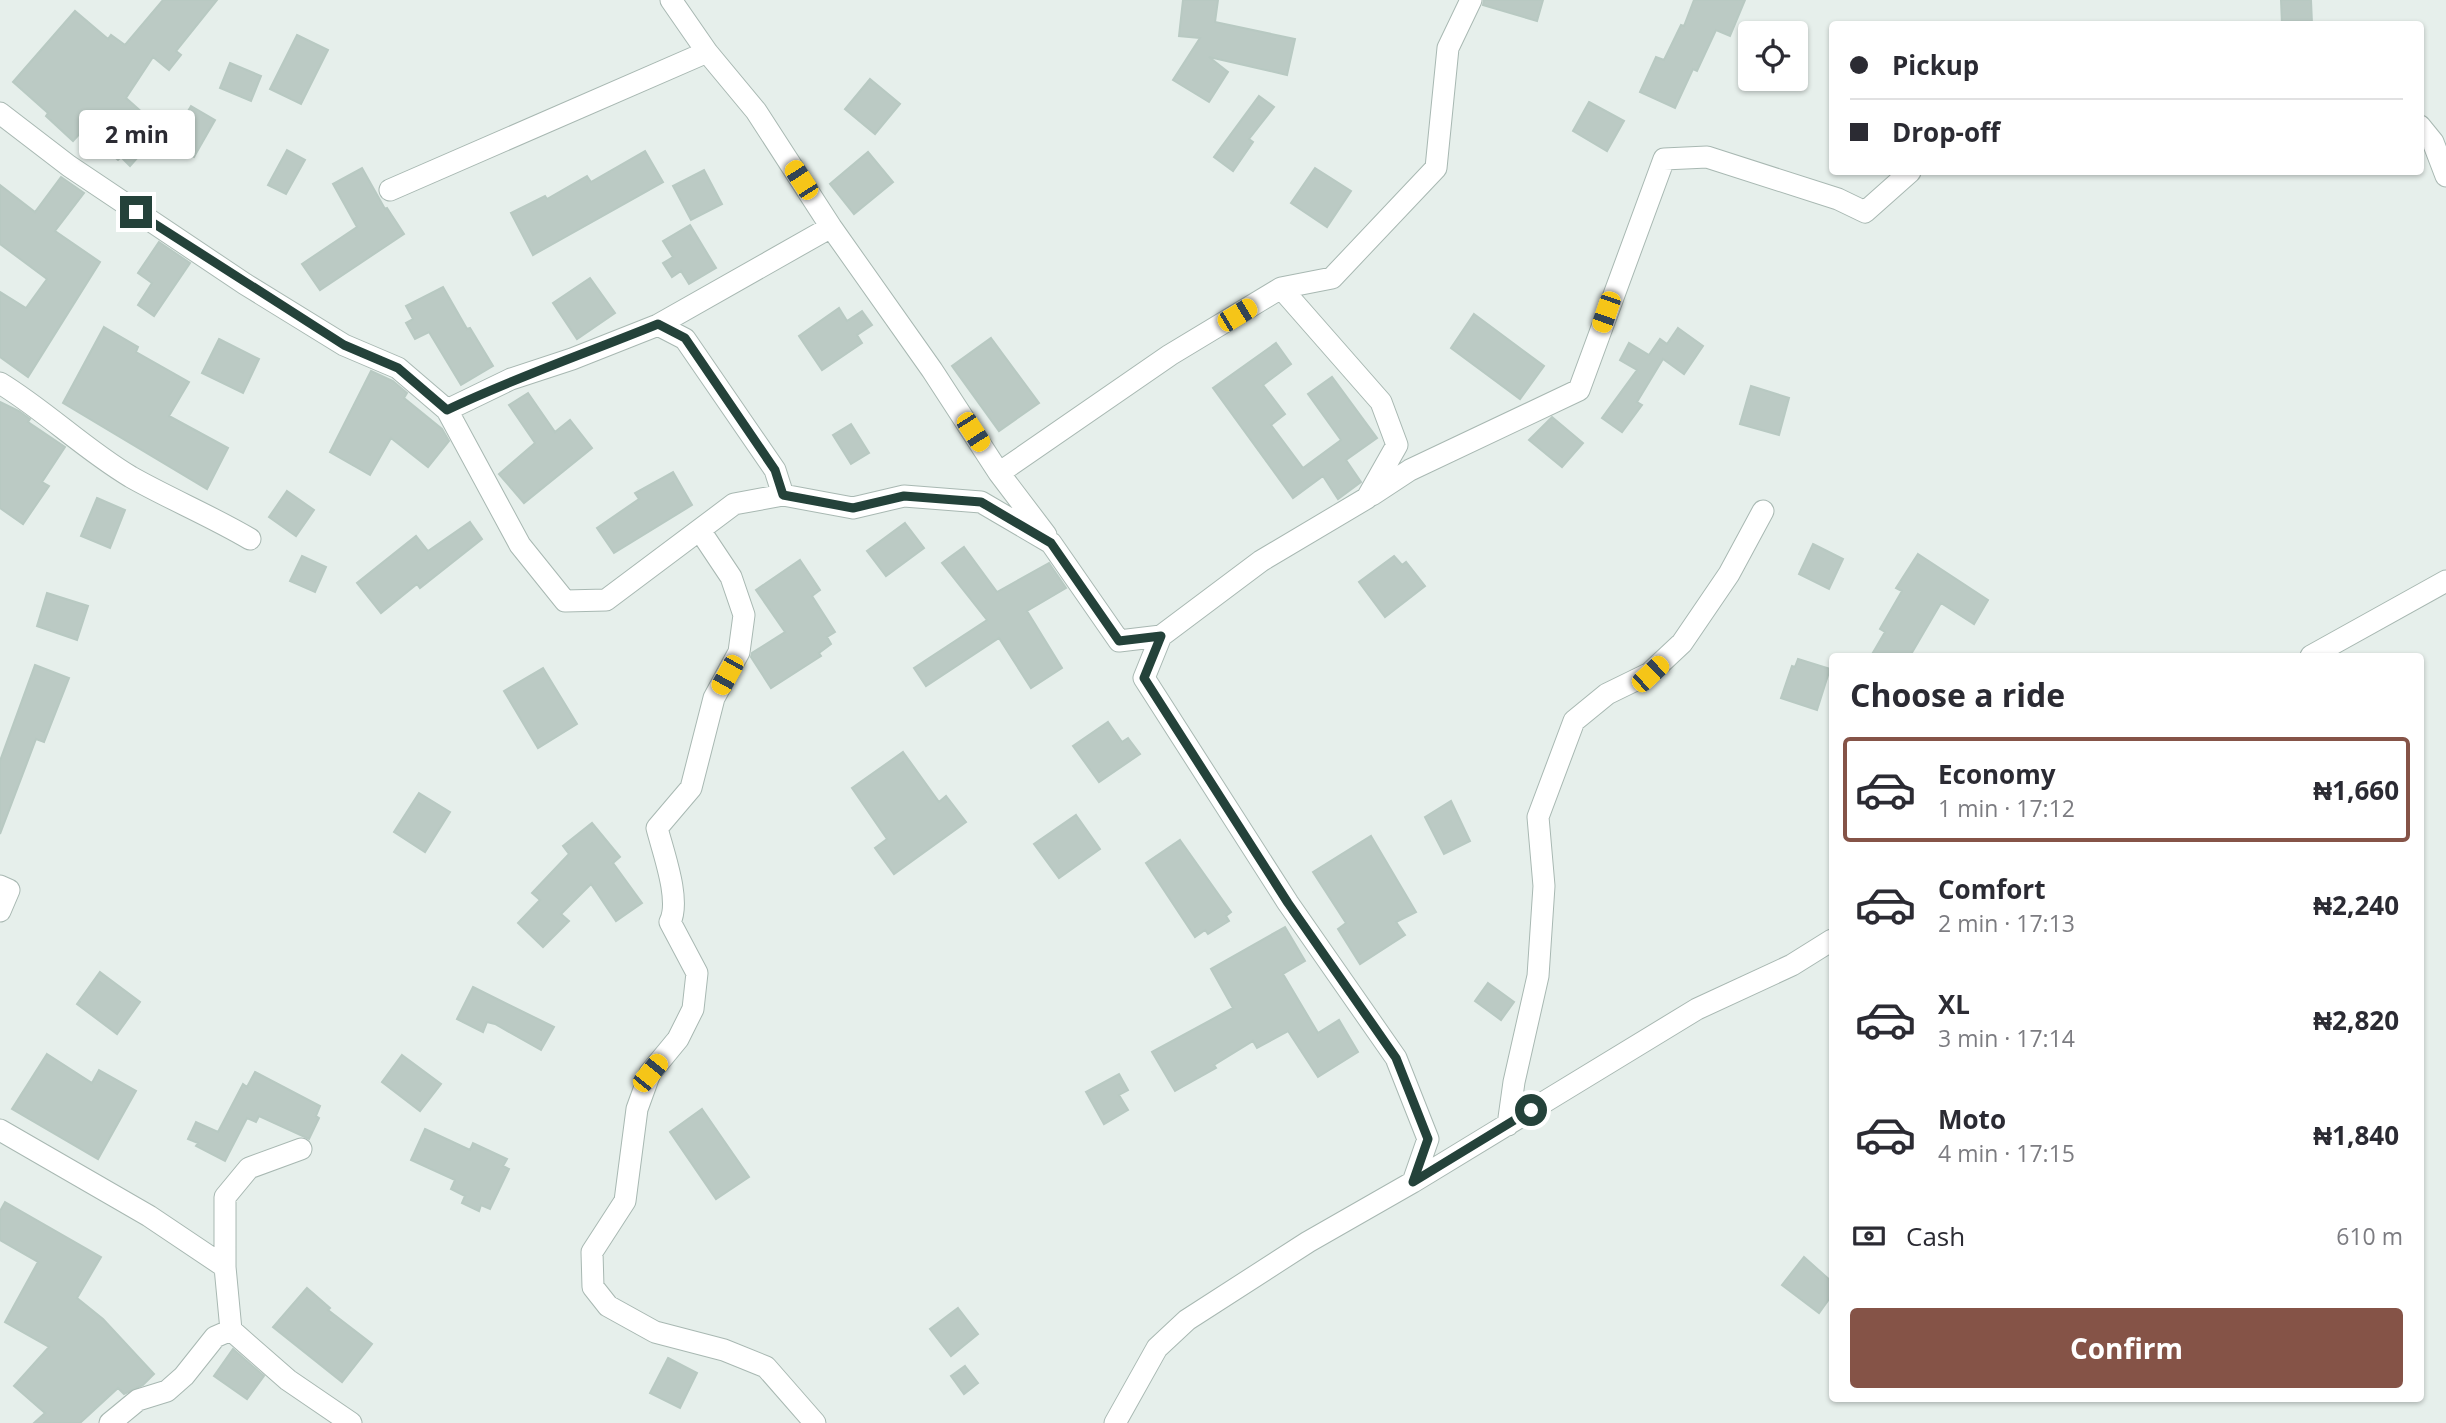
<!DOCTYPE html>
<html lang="en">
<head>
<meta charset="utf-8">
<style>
  :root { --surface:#fff; --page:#f2f2f3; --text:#2b2b33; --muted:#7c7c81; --line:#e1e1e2; --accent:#855347 }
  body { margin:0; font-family:"Open Sans",sans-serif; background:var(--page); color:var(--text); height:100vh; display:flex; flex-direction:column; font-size:26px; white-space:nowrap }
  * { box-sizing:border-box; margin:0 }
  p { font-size:23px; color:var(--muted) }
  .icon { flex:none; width:38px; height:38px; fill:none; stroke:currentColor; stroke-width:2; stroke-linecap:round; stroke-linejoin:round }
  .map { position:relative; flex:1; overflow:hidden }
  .details { position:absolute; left:1829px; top:653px; width:595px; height:749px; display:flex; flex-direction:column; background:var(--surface); border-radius:7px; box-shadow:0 2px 5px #0004 }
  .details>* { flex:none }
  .hud { position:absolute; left:1829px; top:21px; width:595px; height:154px; border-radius:7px; box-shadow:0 2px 5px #0004; display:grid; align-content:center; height:154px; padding:0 21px; background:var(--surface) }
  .tools { position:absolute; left:1738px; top:21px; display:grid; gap:14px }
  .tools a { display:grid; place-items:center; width:70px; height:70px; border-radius:7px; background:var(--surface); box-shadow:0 2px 5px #0004; font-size:35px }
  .end { position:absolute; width:32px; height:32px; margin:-16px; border:9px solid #24423a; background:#fff; box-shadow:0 0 0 4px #fff }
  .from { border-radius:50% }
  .bubble { position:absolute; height:49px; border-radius:7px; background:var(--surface); box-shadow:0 2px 5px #0004; font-size:23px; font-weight:700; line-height:49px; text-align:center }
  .car { position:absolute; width:21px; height:42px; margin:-21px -10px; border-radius:9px; box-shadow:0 0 5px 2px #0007; background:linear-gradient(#f5c518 24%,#345 0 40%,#f5c518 0 76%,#345 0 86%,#f5c518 0) }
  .hud b { display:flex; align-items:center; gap:24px; height:66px; font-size:26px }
  .hud b+b { border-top:2px solid var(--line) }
  .hud i { width:18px; height:18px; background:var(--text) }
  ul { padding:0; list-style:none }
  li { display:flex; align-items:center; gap:21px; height:105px; margin:0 14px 10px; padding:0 7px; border:4px solid transparent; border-radius:7px }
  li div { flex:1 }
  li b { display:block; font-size:26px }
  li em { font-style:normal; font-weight:700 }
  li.current { border-color:var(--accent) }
  li>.icon { width:63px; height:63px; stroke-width:1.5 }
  h2 { padding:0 21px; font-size:32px; line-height:84px }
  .pay { display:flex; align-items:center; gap:18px; height:77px; padding:0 21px; font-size:26px }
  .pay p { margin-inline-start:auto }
  .action { display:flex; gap:14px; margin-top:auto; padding:14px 21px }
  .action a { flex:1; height:80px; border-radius:7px; background:var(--accent); color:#fff; font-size:28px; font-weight:700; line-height:80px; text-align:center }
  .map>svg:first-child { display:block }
  .building { fill:#bbcac4; stroke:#b8c9c2; stroke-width:2 }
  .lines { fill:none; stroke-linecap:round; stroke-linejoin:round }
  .minor-casing { stroke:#a8b8b2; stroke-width:23 }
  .minor { stroke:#fff; stroke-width:21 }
  .route { stroke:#24423a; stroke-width:9 }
</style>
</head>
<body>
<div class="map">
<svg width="2446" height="1423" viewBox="0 0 2446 1423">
  <rect width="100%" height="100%" fill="#e6efeb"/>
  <!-- building -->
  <path class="building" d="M163,0H217L176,51L181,55L169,70L153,57L126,98L162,130L130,166L121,157L118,160L83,130L73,141L46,116L48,113L13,82L75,11L108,39L111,35L125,45Z
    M1183,0H1218L1215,22L1295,39L1287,75L1209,57L1228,72L1209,102L1173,80L1200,38L1179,36Z
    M1484,0H1543L1537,21L1483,5Z
    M1694,0H1745L1730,36L1716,30L1697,71L1693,69L1675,108L1640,92L1656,57L1664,60L1681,25L1684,26Z
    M2281,0H2311L2312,24H2282Z
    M297,35L328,50L301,104L270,89Z
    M230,63L261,76L251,101L220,88Z
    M870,79L900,104L875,134L845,109Z
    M1259,96L1274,107L1249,139L1253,142L1233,171L1214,157Z
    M1589,102L1624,121L1607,151L1573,131Z
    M191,106L215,120L194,157L164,140L174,123L179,126Z
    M287,150L305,160L286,194L268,185Z
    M645,151L663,182L533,255L511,213L545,196L547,199L587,176L591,182Z
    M868,152L893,182L854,214L830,184Z
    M362,168L385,209L387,208L404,234L320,290L302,264L357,227L333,184Z
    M1315,168L1351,191L1327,227L1291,203Z
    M704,170L722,204L691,220L673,186Z
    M61,177L84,193L55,231L100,262L28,377L0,357V292L26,308L47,279L0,244V185L35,212Z
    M690,225L716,268L689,284L681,271L672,277L663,263L673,257L663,241Z
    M159,242L190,263L154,316L138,305L152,283L138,273Z
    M590,278L615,313L577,339L553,303Z
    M443,287L467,329L470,328L493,366L461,385L429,332L415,339L406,323L413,319L406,306Z
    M839,308L847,321L862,311L872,325L857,335L862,343L822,370L799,336Z
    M1474,314L1544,366L1520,399L1451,348Z
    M104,327L138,347L136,352L189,382L169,416L228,448L207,489L63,403Z
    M1678,328L1703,346L1684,374L1663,359L1637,402L1642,405L1622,432L1602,418L1637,370L1620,360L1629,343L1649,355L1660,339L1667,344Z
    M991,338L1039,403L999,431L952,366Z
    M219,339L259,359L243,393L202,373Z
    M1276,343L1291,364L1263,385L1285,414L1271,425L1303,468L1341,440L1308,394L1332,377L1377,438L1346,460L1361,482L1338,499L1323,476L1293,498L1213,388Z
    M371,371L393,381L407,393L404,398L442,429L449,441L428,467L391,438L370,475L330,452Z
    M1751,386L1789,398L1779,435L1740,424Z
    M528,393L555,432L570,420L592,448L524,503L499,474L535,443L509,405Z
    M0,402L19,411L30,419L28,422L65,447L42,482L49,486L23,524L0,508Z
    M1552,417L1583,443L1562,467L1529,440Z
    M851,424L869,453L851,464L833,435Z
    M673,472L692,505L614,553L597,528L639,499L635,493Z
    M287,491L314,510L296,536L269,517Z
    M97,498L125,510L110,548L81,536Z
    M470,522L482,539L420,588L417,584L381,613L357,583L416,536L428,551Z
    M905,523L924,548L886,576L867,551Z
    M1813,544L1843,559L1829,589L1799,574Z
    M964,547L997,592L1049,563L1066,588L1027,611L1062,668L1031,688L999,638L926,686L914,668L987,620L942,563Z
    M1918,554L1988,600L1974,624L1941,603L1910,656H1871L1885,632L1880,629L1902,591L1896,588Z
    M302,556L326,567L315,592L290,581Z
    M1394,556L1402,565L1406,562L1425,586L1385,617L1359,582Z
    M800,560L820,590L812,596L835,632L827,637L831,644L819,653L821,656L771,688L751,657L752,653L785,632L756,590Z
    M47,593L88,606L77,640L37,626Z
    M1798,659L1830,669L1817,710L1781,698L1792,666L1795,667Z
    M35,665L69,678L44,742L36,739L0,834V761Z
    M543,668L577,724L538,748L504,691Z
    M1108,722L1122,742L1128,738L1140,754L1099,782L1073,746Z
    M903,752L939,802L946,796L966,822L894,874L875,848L887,839L852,788Z
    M419,793L450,812L425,852L394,832Z
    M1451,801L1470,841L1444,854L1425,817Z
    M1076,815L1100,849L1059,878L1034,844Z
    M592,823L620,857L613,863L642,903L616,921L591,884L561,914L569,921L543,947L518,923L540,900L532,893L569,854L563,846Z
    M1371,836L1416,912L1396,922L1405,935L1360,964L1338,929L1346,923L1313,872Z
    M1180,840L1231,912L1226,916L1229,921L1208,934L1205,930L1195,937L1146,863Z
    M1285,927L1305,961L1283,974L1318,1033L1339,1020L1358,1052L1318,1077L1288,1031L1257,1048L1253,1041L1214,1065L1216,1068L1175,1091L1152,1052L1233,1008L1211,969Z
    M100,972L140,1002L117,1034L77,1004Z
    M1488,983L1514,1002L1501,1020L1475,1001Z
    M473,987L554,1027L541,1050L495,1024L487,1022L483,1032L457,1019Z
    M47,1054L92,1083L99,1070L136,1091L98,1159L12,1109Z
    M402,1055L441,1084L420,1111L382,1082Z
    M255,1072L320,1106L316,1116L319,1118L309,1139L259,1116L256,1122L247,1118L225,1161L196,1146L198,1143L188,1139L196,1122L218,1132L243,1084L247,1087Z
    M1119,1074L1128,1090L1119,1095L1128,1110L1104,1124L1086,1092Z
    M702,1109L749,1177L716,1199L670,1132Z
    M425,1129L470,1150L473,1143L507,1159L503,1166L509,1169L490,1209L481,1205L479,1211L462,1203L465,1196L451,1189L455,1180L411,1160Z
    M5,1202L101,1257L77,1298L103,1319L154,1374L143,1385L124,1394L118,1388L80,1423H34L45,1413L14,1386L49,1347L5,1322L38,1262L0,1240V1211Z
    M1804,1257L1832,1282V1295L1819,1313L1782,1285Z
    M307,1288L330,1308L328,1310L372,1344L342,1382L273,1327Z
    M958,1308L978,1334L951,1356L930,1329Z
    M233,1349L264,1376L247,1399L214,1376Z
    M668,1358L697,1373L680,1408L650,1393Z
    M965,1366L978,1383L964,1394L951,1376Z"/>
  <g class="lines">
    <!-- minor casing -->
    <g class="minor-casing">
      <path id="minor" d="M671,0L707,52L756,111L831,227
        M0,113L69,166L245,284L344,345L398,368L447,410L511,379L572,359L658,325L831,227L932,370L999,473L1170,355L1281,288L1381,402L1397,445L1367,498L1261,561L1161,636
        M2420,126L2433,142L2446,176
        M390,190L707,52
        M1281,288L1332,278L1436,168L1448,48L1471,0
        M658,325L685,339L775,470L783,495L853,508L904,496L981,502L1051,543L1119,641L1161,636L1144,678L1288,903L1396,1058L1428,1139L1413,1182L1308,1242L1187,1320L1157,1348L1115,1423
        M0,383C46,411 84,449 131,477C170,499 211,516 250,539
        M447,410L520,545L565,601L606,600L734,504L783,495
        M999,473L1046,535
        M1372,495L1410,470L1579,390L1664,159L1707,157L1838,199L1865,212L1910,172
        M701,532L731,577L744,615L739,652L714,698L691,788L657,828C663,852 681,900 670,922L697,973L693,1009L678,1039L650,1073L637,1109L625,1201L592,1252L593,1287L608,1306L655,1332L724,1350L766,1367L815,1423
        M2311,656L2446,581
        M0,886L9,890L0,911
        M1508,1125L1514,1082L1538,976L1544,886L1538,817L1574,721L1607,694L1650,673L1682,643L1729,574L1763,511
        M0,1130L149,1216L225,1267L231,1330L288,1380L351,1423
        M1413,1182L1697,1009L1792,965L1832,940
        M225,1267V1197L249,1168L301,1149
        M110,1423L138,1400L167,1391L184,1376L215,1337L231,1330"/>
    </g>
    <!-- minor -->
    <use href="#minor" class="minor"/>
  </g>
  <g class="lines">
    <!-- route -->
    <path class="route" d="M136,212L344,345L398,368L447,410C516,377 587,353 658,324L685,338L775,470L783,495L853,508L904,496L981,502L1051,543L1119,641L1161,636L1144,678L1288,903L1396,1058L1428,1139L1413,1182L1531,1110"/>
  </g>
</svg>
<div class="tools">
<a><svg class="icon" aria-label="locate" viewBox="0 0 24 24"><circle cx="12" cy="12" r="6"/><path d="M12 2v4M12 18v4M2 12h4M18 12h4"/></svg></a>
</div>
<i class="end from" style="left:1531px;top:1110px"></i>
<i class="end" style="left:136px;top:212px"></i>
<div class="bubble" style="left:79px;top:110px;width:116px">2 min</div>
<i class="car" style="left:801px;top:180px;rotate:327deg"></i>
<i class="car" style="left:1606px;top:312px;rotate:199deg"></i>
<i class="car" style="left:1237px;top:315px;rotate:59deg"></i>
<i class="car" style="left:973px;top:432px;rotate:147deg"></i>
<i class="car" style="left:1650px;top:674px;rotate:47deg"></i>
<i class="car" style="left:727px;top:675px;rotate:209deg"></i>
<i class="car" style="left:650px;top:1073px;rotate:39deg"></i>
<div class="hud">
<b><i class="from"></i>Pickup</b>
<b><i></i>Drop-off</b>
</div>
<section class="details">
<h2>Choose a ride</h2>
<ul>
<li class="current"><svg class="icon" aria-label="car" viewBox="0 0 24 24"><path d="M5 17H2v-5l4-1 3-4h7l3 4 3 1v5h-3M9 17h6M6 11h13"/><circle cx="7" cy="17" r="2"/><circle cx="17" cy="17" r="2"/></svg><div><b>Economy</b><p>1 min · 17:12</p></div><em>₦1,660</em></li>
<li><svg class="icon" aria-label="car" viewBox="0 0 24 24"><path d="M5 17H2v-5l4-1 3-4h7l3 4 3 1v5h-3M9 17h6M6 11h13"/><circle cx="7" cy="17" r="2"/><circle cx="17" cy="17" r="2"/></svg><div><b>Comfort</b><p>2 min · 17:13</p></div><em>₦2,240</em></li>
<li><svg class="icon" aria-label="car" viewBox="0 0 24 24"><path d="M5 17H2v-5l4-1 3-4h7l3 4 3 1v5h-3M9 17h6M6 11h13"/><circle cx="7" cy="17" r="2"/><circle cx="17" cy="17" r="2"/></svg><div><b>XL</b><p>3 min · 17:14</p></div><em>₦2,820</em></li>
<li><svg class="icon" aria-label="car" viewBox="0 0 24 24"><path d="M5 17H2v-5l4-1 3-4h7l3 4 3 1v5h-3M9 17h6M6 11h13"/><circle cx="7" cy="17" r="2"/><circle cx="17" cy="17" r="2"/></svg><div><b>Moto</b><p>4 min · 17:15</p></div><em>₦1,840</em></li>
</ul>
<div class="pay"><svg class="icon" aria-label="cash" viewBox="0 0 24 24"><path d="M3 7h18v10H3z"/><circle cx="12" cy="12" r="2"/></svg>Cash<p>610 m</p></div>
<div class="action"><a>Confirm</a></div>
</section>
</div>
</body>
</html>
